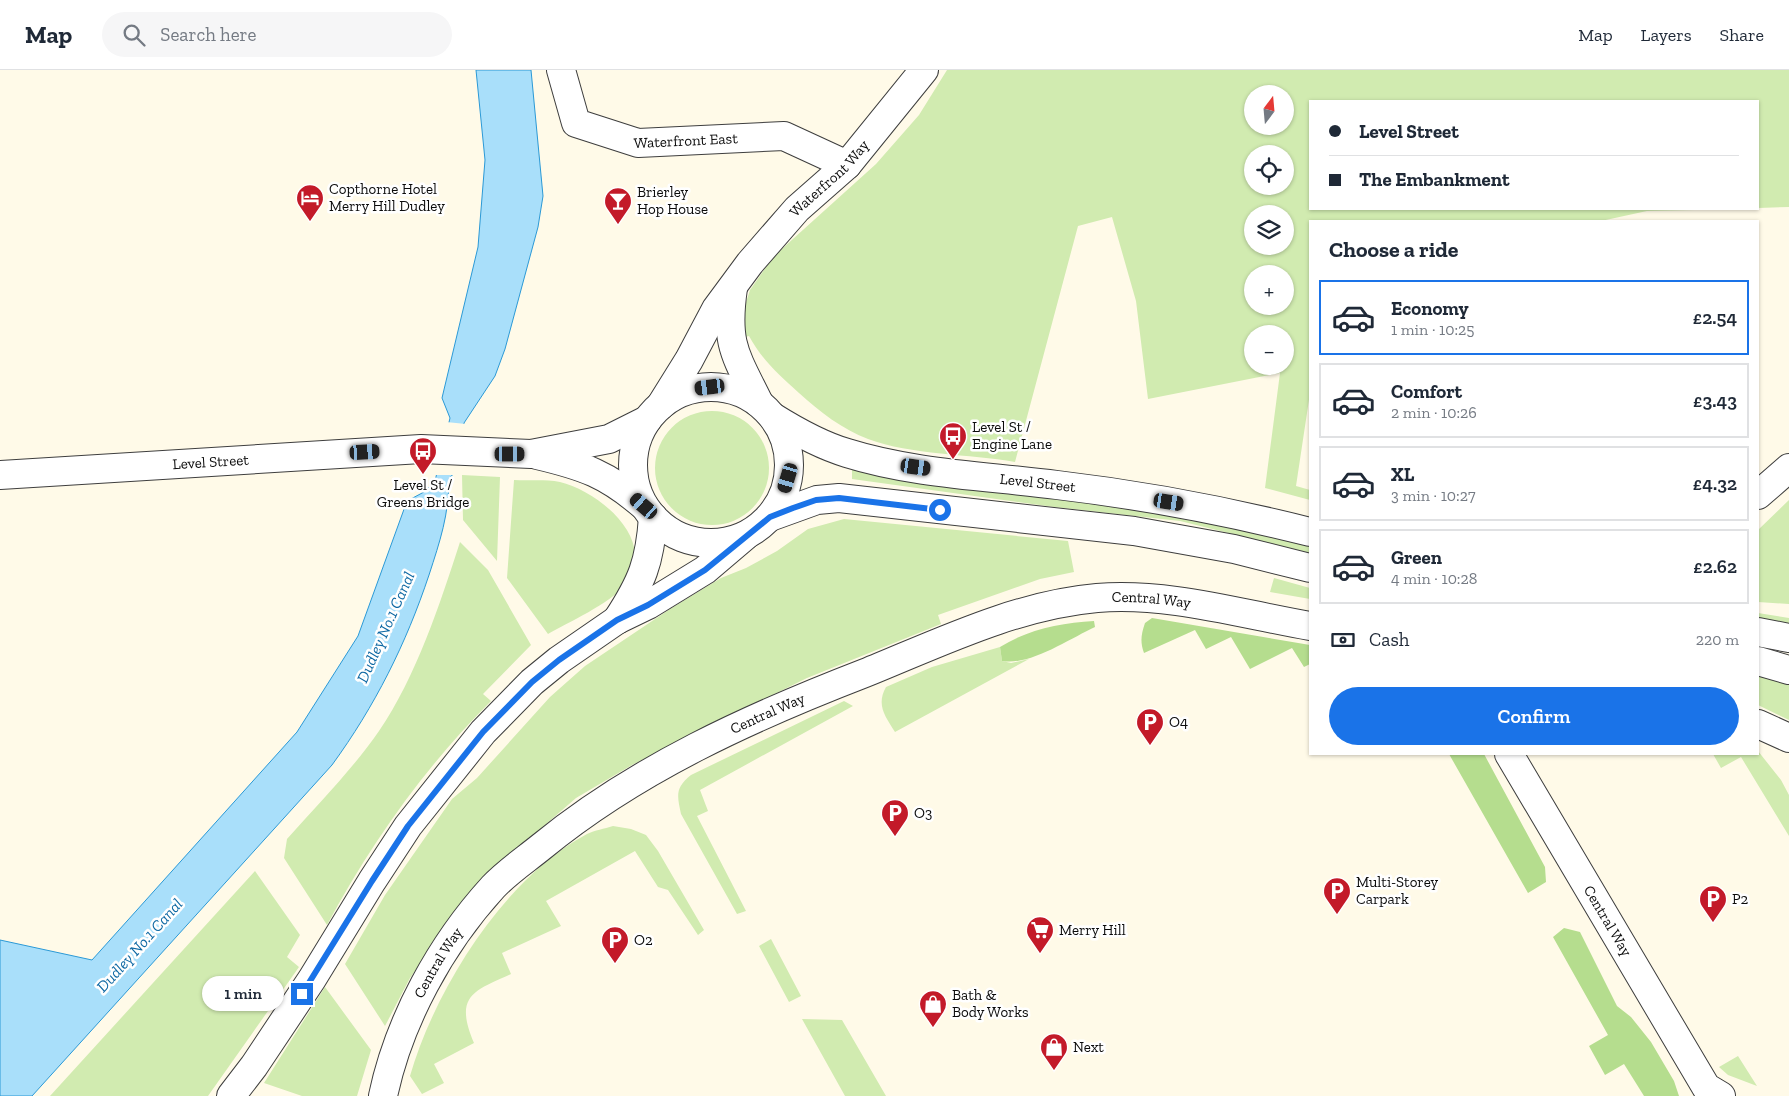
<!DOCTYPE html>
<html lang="en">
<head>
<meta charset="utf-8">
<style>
  :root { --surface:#fff; --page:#f6f6f7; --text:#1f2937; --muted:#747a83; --line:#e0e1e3; --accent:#1a73e8 }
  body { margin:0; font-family:"Zilla Slab",serif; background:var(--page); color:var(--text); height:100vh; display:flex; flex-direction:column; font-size:19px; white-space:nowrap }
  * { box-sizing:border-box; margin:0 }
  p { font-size:16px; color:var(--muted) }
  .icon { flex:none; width:28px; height:28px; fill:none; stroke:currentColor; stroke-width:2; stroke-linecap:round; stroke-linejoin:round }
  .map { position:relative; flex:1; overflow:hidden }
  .details { position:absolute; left:1309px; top:150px; width:450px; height:535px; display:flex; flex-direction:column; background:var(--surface); border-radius:0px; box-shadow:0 1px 4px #0004 }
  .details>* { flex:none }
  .banner { position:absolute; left:1309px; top:30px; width:450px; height:110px; border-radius:0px; box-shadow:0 1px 4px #0004; display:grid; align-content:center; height:110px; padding:0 20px; background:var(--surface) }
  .needle { width:32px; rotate:16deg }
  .fabs { position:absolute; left:1244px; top:15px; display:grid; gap:10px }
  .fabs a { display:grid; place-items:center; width:50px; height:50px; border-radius:50%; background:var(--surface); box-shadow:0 1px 4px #0004; font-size:25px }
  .end { position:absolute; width:22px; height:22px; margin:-11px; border:6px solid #1a73e8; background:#fff; box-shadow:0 0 0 2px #fff }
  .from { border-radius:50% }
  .bubble { position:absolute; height:35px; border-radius:18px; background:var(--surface); box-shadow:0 1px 4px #0004; font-size:16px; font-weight:600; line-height:35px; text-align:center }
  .car { position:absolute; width:15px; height:30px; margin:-15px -8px; border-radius:6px; box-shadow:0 0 4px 1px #0007; background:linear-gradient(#222 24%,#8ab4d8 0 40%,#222 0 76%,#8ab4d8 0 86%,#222 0) }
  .banner b { display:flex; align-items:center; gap:18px; height:48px; font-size:19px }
  .banner b+b { border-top:1px solid var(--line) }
  .banner i { width:12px; height:12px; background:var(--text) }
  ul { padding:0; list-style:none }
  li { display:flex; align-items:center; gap:15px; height:75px; margin:0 10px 8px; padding:0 10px; border:2px solid var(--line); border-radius:0px }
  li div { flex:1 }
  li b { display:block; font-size:19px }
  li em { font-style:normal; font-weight:600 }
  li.active { border-color:var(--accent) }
  li>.icon { width:45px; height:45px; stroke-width:1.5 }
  h2 { padding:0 20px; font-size:22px; line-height:60px }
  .pay { display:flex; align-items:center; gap:12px; height:55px; padding:0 20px; font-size:19px }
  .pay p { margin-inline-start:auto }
  .cta { display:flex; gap:10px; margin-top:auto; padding:10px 20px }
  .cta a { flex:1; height:58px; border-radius:30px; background:var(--accent); color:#fff; font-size:20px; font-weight:600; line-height:58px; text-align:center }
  header { display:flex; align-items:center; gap:30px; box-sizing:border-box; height:70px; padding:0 25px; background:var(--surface); border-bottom:1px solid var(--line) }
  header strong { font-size:24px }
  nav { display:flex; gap:28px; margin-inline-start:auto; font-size:18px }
  .search { width:350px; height:45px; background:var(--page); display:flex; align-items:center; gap:12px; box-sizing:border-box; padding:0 18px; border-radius:28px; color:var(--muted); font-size:19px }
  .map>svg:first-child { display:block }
  .green { fill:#d1ebb0; fill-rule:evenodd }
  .forest { fill:#b5dd8e }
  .water { fill:#a9dffa; stroke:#2b99d6 }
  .pier { fill:#fffae8 }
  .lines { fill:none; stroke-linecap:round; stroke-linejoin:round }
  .minor-casing { stroke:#3e3e3e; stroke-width:30 }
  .minor { stroke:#fff; stroke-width:28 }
  .route { stroke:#1a73e8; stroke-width:6 }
  .labels { text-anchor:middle; stroke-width:5; stroke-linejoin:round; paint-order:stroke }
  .street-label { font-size:15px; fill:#0b0b0b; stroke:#fff }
  .poi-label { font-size:15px; fill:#0b0b0b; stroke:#fff; text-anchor:start }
  .water-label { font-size:16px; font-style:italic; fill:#0d68a3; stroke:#fff }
</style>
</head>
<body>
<header>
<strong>Map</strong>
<div class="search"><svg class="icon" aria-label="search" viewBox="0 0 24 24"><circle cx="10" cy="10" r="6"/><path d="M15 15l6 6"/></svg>Search here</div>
<nav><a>Map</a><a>Layers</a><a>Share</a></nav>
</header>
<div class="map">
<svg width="1789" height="1026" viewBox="0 0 1789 1026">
  <rect width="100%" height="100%" fill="#fffae8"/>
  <!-- green -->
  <path class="green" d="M947,0H1789V137L1758,138V31H1310V139H1743L1647,141L1601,151H1310V323L1296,416L1310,420V430L1265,418L1280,303L1148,329L1136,231L1112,147L1078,156L1015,392C970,384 911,385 868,369C842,359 820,342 799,323C779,305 762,290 749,266L741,268V248L750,220L773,187L876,94L919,45ZM1252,24H1285V56H1252ZM1252,84H1285V116H1252ZM1252,144H1285V176H1252ZM1252,204H1285V236H1252ZM1252,264H1285V296H1252Z
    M655 398a57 57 0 1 1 114 0a57 57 0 1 1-114 0Z
    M852,398L1113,433L1310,473V483L1180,451L1054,437L852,409Z
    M462,405L500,407L497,491L463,450Z
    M514,410C529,411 545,409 560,412C590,419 634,451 635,485C635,493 626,511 622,517C613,532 565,554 548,564L507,508Z
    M1789,430V534L1758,532V460Z
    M844,449L1068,471L1074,502L1040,509L938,545L941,554L807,608L632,695L576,728L514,782L438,868L410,908L385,956L345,894L385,825L452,729L477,708L550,627L585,596L670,539L721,508L746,498L777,481L808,459Z
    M460,472L488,500L531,575L483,624L491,631C425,697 371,773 327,855L284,788L287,769C318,734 352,700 379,661C416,607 440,534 460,472Z
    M1274,508L1310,518V529L1270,522Z
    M1758,543L1789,548V558L1758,549Z
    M1000,577L1002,591L1011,593L1029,589L895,662C885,646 876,635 886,617L932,597Z
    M1758,605L1789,615V650L1758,635Z
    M844,631L853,636L700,720L708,741L697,746L746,841L737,844L681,744C677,725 675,718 691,705Z
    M1758,681L1781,710L1789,725V766L1741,687L1721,698L1713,684H1758Z
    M613,756L631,759L646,765L658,781L704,860L698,865L668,820L658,817L635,781L546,831L561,856L502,883L511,904C473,921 454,926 474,973L434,994L444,1013L422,1024L410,1006C435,919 505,807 587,764C595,760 604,759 613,756Z
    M255,801L300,865L287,887L299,897L208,1026H50Z
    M771,869L801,926L789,932L759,876Z
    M325,917L371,980L357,1026H302L264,1013Z
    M802,949L842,950L886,1026H845Z
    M1738,986L1757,1016L1728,1005L1719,997Z"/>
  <!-- forest -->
  <path class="forest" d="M1152,548L1310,575V594L1304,597L1292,578L1250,599L1231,567L1206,579L1195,560L1144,583C1140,572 1141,565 1145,553Z
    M1094,551L1095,557C1069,569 1030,596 1002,591L1000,577C1029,559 1061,553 1094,551Z
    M1449,684H1484L1545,797L1546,812L1528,823Z
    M1564,858L1580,862L1617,936L1631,947L1651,972L1674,1011L1679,1026H1644L1624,994L1605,1005L1589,976L1608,965L1553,867Z"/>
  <!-- water -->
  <path class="water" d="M476,0H531L543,126L538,157L505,279L495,306L464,353L457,401L449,408C449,445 440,471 429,505C406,574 375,636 332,695L32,1026H0V870L92,890L297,662L358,566L407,431L424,422L435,411L450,348L442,328L478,177L485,90Z"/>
  <!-- pier -->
  <path class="pier" d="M446,352L466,354L460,401L456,405H434Z"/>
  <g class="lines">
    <!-- minor casing -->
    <g class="minor-casing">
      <g id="minor">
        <path id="s1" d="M561,0L576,53L638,73L784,66L847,95"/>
        <path d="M733,218C725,274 735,284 759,333"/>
        <circle cx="711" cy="395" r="78"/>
        <path id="s2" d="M661,335L689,290L716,239L750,193L797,139L847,95L924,0"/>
        <path id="s3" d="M773,347C797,362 820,375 847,383C914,404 988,406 1057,415C1142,425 1227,441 1310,462"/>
        <path d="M537,385C584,396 607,404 644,436"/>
        <path id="s4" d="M0,405L421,379L531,384L609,369L647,350"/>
        <path d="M1758,425L1789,398"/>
        <path d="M770,447L817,430L839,428L1134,461L1234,479L1310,498"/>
        <path d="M617,550C642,512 650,492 653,447"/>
        <path d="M1758,562L1789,568"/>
        <path d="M1758,591L1789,600"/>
        <path d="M1758,654L1789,668"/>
        <path id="s5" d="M1509,684L1706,1017L1721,1026"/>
        <path d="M231,1026L254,996L312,909L372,811L408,756L483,662L532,612L559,590L617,550L648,535L705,500L745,466"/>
        <path id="s6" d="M383,1026C399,950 441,874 493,817C507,802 525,790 541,777C636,699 751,647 865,603C939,573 1016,535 1097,528C1167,522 1241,544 1310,556"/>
      </g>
    </g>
    <!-- minor -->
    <use href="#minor" class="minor"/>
  </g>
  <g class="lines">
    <!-- route -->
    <path class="route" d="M302,924L372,811L408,756L483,662L532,612L559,590L617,550L648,535L705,500L770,447L793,438L816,430L839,428L940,440"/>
  </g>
  <!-- icons -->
  <defs>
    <g id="hotel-pin" transform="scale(1.4375)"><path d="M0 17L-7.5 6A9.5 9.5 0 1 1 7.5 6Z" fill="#c31a29" stroke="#fff"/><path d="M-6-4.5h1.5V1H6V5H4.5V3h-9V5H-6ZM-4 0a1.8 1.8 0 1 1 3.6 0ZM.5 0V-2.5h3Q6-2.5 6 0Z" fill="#fff"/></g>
    <g id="bar-pin" transform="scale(1.4375)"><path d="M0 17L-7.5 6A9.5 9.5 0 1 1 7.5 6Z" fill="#c31a29" stroke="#fff"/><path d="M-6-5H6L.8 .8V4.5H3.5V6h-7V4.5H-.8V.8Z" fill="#fff"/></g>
    <g id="bus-pin" transform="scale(1.4375)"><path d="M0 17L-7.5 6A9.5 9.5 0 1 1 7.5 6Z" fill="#c31a29" stroke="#fff"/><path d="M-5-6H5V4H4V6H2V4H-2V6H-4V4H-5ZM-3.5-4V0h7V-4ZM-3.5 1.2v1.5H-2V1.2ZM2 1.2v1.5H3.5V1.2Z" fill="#fff"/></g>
    <g id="parking-pin" transform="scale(1.4375)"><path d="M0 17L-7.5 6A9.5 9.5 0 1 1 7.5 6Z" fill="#c31a29" stroke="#fff"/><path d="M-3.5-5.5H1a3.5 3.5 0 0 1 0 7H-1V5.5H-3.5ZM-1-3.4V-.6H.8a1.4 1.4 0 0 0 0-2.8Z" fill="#fff"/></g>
    <g id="supermarket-pin" transform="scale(1.4375)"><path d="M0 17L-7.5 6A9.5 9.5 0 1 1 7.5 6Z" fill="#c31a29" stroke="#fff"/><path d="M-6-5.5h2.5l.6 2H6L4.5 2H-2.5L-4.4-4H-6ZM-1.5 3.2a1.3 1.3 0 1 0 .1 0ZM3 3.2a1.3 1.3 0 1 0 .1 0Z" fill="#fff"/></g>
    <g id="shop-pin" transform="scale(1.4375)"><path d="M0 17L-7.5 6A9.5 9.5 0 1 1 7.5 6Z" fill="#c31a29" stroke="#fff"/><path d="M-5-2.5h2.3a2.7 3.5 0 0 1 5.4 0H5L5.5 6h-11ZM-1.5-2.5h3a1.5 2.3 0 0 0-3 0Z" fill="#fff"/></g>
  </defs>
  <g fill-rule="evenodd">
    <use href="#hotel-pin" x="310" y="128"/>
    <use href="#bar-pin" x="618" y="131"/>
    <use href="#bus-pin" x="953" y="366"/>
    <use href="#bus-pin" x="423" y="381"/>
    <use href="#parking-pin" x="1150" y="652"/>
    <use href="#parking-pin" x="895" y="743"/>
    <use href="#parking-pin" x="1337" y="821"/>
    <use href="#parking-pin" x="1713" y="829"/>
    <use href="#supermarket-pin" x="1040" y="860"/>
    <use href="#parking-pin" x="615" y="870"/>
    <use href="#shop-pin" x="933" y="934"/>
    <use href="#shop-pin" x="1054" y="977"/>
  </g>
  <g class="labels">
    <!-- street labels -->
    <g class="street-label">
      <text dy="5" stroke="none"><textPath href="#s1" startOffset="168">Waterfront East</textPath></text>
      <text dy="5" stroke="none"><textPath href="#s2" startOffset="284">Waterfront Way</textPath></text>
      <text dy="5" stroke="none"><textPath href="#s4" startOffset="211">Level Street</textPath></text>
      <text dy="5" stroke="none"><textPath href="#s3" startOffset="276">Level Street</textPath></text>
      <text dy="5" stroke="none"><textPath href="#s6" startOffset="970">Central Way</textPath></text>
      <text dy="5" stroke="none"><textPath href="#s6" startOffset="565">Central Way</textPath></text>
      <text dy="5" stroke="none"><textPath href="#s5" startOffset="194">Central Way</textPath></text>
      <text dy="5" stroke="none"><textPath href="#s6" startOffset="145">Central Way</textPath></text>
    </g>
    <!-- poi labels -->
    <g class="poi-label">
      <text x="329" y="124">Copthorne Hotel<tspan x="329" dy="17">Merry Hill Dudley</tspan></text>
      <text x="637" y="127">Brierley<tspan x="637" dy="17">Hop House</tspan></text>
      <text x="972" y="362">Level St /<tspan x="972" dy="17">Engine Lane</tspan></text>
      <text x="423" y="420" text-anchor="middle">Level St /<tspan x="423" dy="17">Greens Bridge</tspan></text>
      <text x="1169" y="657">O4</text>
      <text x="914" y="748">O3</text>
      <text x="1356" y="817">Multi-Storey<tspan x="1356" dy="17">Carpark</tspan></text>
      <text x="1732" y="834">P2</text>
      <text x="1059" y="865">Merry Hill</text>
      <text x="634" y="875">O2</text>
      <text x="952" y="930">Bath &amp;<tspan x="952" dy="17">Body Works</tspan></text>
      <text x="1073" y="982">Next</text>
    </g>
    <!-- water labels -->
    <g class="water-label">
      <text transform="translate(385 557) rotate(-66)" y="6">Dudley No.1 Canal</text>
      <text transform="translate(139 875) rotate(-48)" y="6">Dudley No.1 Canal</text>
    </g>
  </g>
</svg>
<div class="fabs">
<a><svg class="needle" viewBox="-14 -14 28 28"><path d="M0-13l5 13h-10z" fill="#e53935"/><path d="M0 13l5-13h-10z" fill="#747a83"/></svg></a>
<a><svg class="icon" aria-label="locate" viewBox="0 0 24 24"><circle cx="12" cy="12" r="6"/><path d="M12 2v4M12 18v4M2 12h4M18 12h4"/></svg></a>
<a><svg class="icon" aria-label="layers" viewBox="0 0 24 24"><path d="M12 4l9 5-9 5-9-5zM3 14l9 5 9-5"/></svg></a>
<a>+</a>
<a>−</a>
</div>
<i class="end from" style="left:940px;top:440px"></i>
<i class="end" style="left:302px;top:924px"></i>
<div class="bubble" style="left:202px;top:906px;width:82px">1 min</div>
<i class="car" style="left:710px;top:317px;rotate:263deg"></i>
<i class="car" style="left:365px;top:382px;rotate:87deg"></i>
<i class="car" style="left:510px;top:384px;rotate:90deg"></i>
<i class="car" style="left:916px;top:397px;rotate:98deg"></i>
<i class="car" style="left:788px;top:408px;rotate:197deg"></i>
<i class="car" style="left:1169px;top:432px;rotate:99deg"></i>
<i class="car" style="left:644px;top:436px;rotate:311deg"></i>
<div class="banner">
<b><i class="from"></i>Level Street</b>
<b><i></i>The Embankment</b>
</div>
<section class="details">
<h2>Choose a ride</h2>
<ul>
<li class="active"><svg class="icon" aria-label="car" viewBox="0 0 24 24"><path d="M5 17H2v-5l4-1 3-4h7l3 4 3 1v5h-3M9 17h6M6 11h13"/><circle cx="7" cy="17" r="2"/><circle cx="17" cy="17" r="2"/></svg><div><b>Economy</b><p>1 min · 10:25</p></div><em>£2.54</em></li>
<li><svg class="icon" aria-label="car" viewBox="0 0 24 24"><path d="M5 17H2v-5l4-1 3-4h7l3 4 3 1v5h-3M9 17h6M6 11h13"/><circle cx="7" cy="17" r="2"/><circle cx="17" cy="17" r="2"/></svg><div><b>Comfort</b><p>2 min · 10:26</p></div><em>£3.43</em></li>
<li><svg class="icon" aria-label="car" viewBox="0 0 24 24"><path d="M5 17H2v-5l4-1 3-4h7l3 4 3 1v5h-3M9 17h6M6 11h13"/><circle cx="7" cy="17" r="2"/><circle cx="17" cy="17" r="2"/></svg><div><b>XL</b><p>3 min · 10:27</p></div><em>£4.32</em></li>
<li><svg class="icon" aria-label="car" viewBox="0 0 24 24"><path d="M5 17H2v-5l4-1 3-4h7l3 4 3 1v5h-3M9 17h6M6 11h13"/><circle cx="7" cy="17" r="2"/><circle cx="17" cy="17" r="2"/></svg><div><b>Green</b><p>4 min · 10:28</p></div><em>£2.62</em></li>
</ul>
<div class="pay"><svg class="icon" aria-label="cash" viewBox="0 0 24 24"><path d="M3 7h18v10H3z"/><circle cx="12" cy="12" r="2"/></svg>Cash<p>220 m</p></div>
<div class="cta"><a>Confirm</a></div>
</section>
</div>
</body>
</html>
